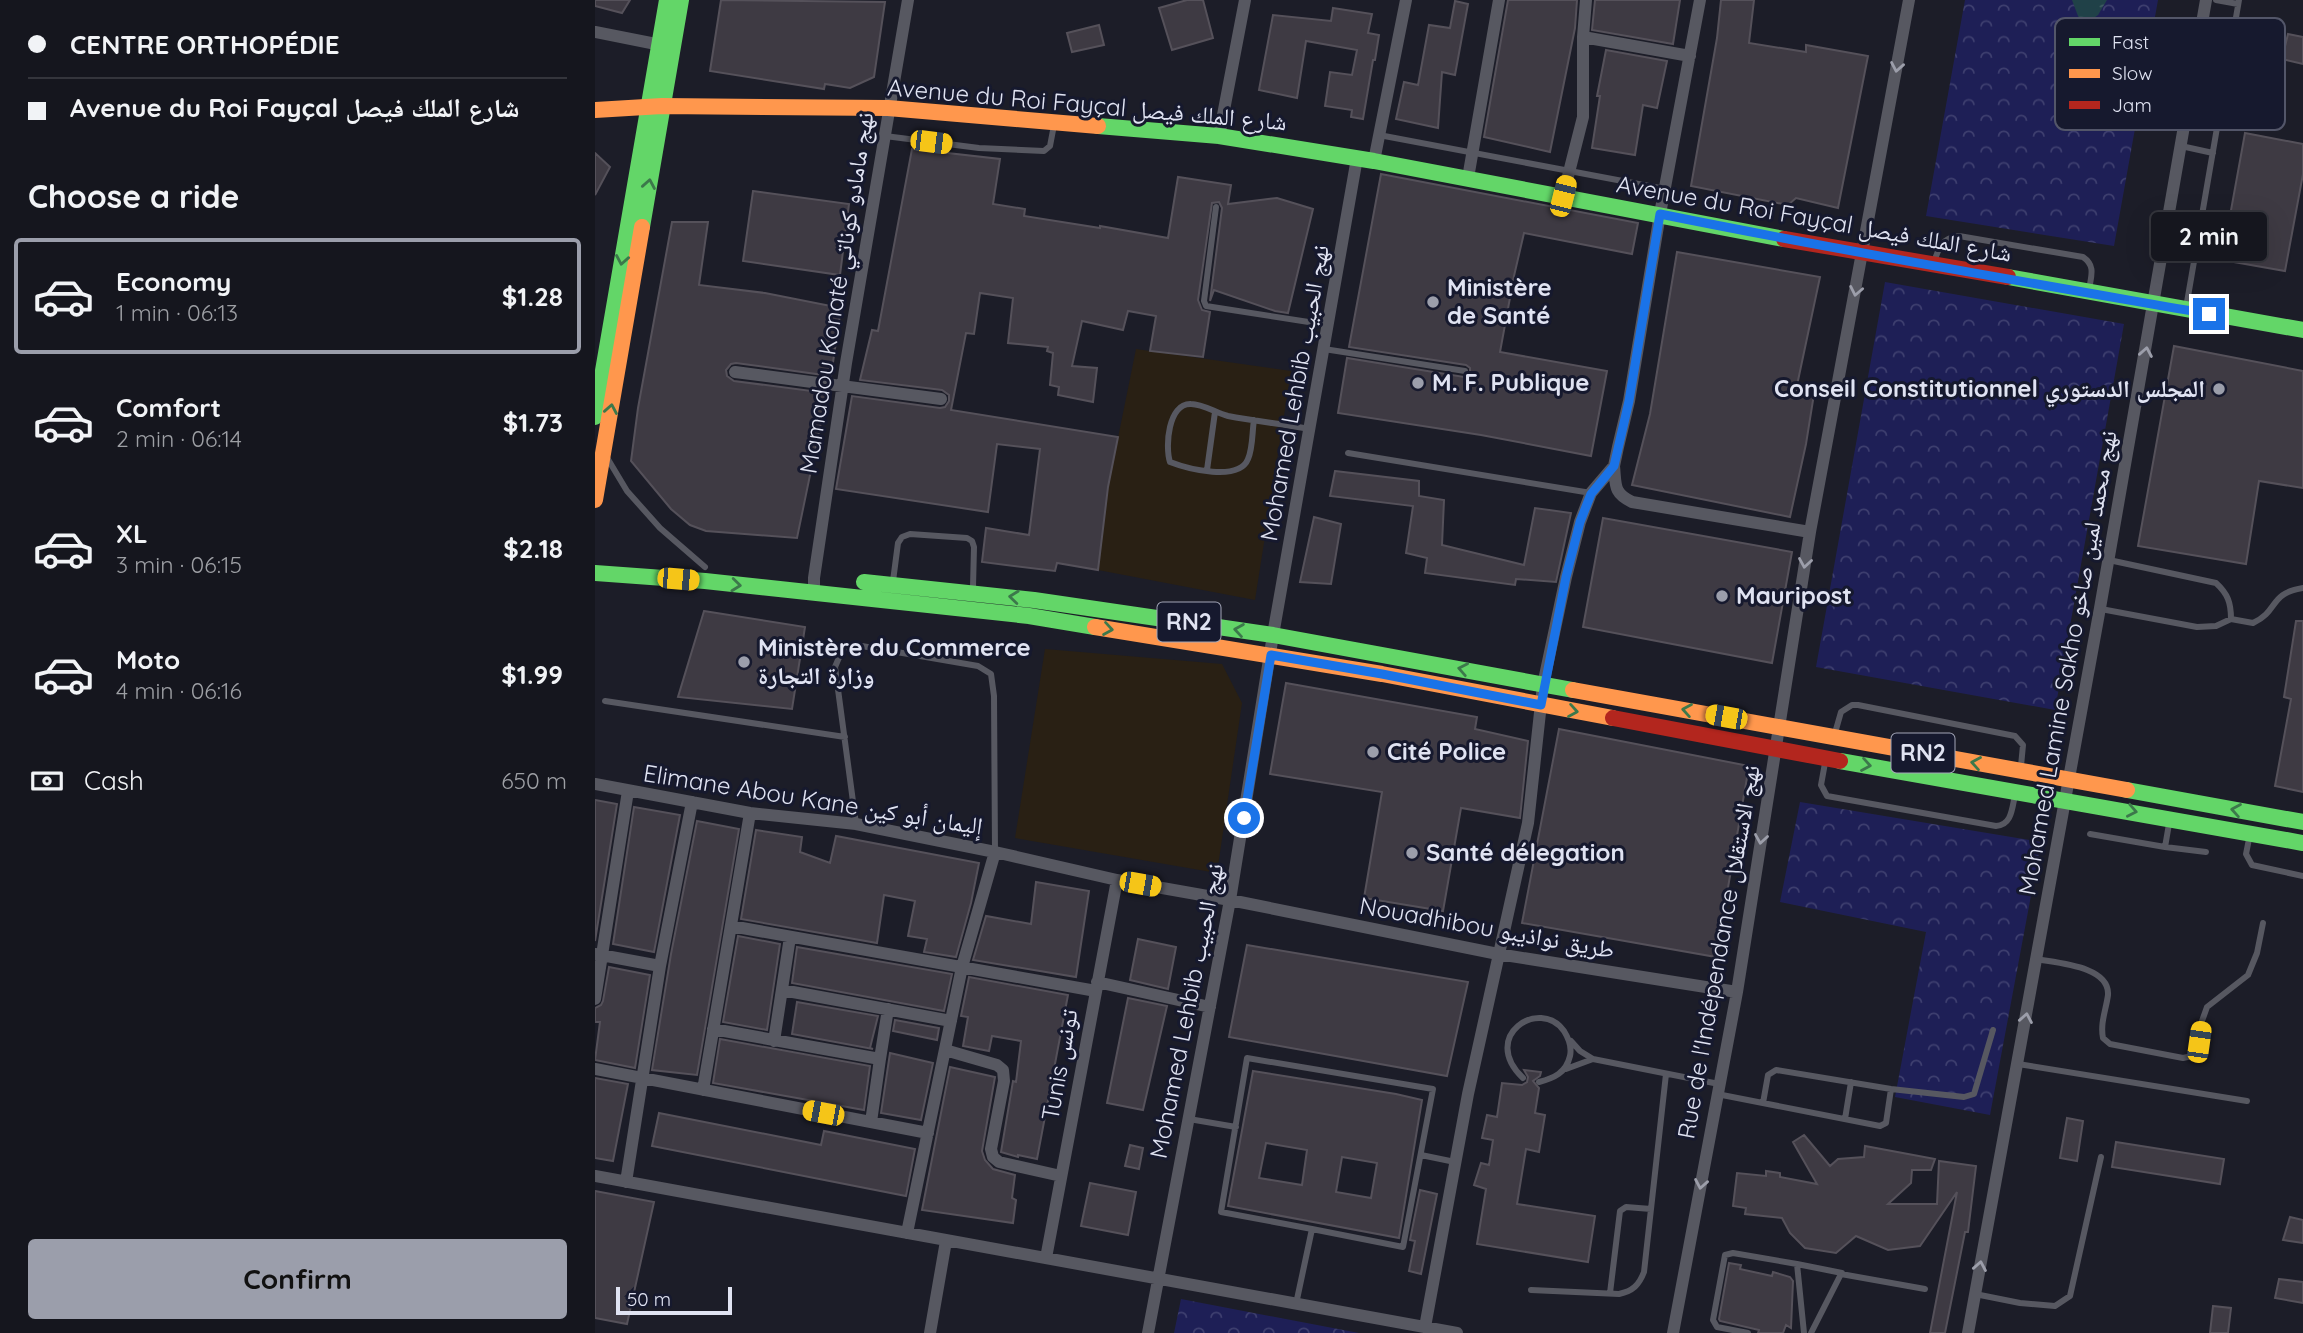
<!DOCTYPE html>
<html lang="en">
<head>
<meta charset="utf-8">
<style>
  :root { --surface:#15161e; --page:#1e1f27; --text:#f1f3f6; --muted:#9d9fa4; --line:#34353c; --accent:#9b9eab }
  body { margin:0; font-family:Quicksand,"Noto Naskh Arabic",sans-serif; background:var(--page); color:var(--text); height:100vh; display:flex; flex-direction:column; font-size:26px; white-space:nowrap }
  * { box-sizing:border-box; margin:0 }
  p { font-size:23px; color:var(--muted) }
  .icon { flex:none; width:38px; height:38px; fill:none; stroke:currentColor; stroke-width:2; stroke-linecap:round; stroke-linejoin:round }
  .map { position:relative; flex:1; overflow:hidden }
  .side { display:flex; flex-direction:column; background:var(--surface); width:595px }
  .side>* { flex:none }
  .hud { display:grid; align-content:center; height:154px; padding:0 28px; background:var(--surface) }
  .scale { position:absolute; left:21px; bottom:18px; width:116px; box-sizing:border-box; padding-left:7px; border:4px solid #e0e3f2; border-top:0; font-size:19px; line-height:24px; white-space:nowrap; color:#e0e3f2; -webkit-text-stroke:5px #16192e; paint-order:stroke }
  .end { position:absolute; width:32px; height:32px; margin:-16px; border:9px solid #1a73e8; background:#fff; box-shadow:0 0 0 4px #fff }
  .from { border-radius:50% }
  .bubble { position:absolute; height:49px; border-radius:7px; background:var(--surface); box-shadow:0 7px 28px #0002,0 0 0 2px var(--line); font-size:23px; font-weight:700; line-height:49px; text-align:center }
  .car { position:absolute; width:21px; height:42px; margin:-21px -10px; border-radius:9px; box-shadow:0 0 5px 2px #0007; background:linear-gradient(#f5c518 24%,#345 0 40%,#f5c518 0 76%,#345 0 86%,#f5c518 0) }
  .hud b { display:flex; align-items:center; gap:24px; height:66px; font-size:26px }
  .hud b+b { border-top:2px solid var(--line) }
  .hud i { width:18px; height:18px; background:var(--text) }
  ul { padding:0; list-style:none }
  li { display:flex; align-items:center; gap:21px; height:116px; margin:0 14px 10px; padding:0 14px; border:4px solid transparent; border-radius:7px }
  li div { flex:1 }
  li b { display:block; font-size:26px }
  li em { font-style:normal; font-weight:700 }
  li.on { border-color:var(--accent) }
  li>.icon { width:63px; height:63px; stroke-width:1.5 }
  h2 { padding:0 28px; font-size:32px; line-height:84px }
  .pay { display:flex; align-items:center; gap:18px; height:77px; padding:0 28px; font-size:26px }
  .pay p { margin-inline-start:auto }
  .button { display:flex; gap:14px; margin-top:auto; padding:14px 28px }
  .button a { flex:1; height:80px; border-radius:7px; background:var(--accent); color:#111; font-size:28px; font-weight:700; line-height:80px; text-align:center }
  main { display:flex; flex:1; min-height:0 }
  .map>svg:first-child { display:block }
  .commercial { fill:#292014 }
  .park { fill:url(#park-crowns) }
  .water { fill:url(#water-ripples) }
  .building { fill:#3e3a43; stroke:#55515a; stroke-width:2; fill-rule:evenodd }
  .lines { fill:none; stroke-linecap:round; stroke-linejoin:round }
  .lane { stroke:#575861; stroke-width:6 }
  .street { stroke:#575861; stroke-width:12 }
  .fast { stroke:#63d668; stroke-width:16 }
  .slow { stroke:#ff974d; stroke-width:16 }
  .jam { stroke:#b3261e; stroke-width:16 }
  .oneway { stroke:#9c9eaa }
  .oneway2 { stroke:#3c784b }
  .route { stroke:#1a73e8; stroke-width:9 }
  .poi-dot { fill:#9b9eab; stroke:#16192e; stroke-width:2.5 }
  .labels { text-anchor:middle; stroke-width:6; stroke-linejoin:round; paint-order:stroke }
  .shield { fill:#16192e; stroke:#a3a6b7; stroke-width:2 }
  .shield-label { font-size:23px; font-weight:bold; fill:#e0e3f2 }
  .street-label { font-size:24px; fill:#e0e3f2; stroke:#16192e }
  .poi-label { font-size:24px; font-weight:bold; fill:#e0e3f2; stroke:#16192e; text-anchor:start }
  .key { fill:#16192e; stroke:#535669; stroke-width:2 }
  .key-label { font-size:19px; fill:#e0e3f2 }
</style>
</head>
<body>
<main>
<section class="side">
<div class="hud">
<b><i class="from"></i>CENTRE ORTHOPÉDIE</b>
<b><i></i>Avenue du Roi Fayçal شارع الملك فيصل</b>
</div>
<h2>Choose a ride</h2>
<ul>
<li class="on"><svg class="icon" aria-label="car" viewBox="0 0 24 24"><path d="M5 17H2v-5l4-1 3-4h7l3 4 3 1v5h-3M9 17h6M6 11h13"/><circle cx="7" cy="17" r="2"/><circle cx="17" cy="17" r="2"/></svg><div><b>Economy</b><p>1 min · 06:13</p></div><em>$1.28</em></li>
<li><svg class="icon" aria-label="car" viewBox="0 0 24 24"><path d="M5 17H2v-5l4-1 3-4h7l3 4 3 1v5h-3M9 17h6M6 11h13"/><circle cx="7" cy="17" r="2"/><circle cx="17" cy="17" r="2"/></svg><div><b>Comfort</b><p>2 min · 06:14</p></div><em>$1.73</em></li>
<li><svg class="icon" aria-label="car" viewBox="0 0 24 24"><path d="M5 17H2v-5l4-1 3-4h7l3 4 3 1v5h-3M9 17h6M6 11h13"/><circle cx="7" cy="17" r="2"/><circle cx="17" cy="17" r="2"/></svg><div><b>XL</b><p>3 min · 06:15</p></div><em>$2.18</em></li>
<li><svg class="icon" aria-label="car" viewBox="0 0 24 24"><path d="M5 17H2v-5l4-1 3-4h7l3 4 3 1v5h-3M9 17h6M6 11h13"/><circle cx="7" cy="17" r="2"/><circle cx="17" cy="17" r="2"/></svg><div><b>Moto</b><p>4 min · 06:16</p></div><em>$1.99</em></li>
</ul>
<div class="pay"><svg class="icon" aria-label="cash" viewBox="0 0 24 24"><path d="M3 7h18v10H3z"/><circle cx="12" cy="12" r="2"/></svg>Cash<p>650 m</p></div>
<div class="button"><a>Confirm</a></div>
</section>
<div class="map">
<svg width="1708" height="1333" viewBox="0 0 1708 1333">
  <defs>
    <pattern id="park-crowns" width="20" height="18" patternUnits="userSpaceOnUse" patternTransform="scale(1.75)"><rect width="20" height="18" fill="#1e1f56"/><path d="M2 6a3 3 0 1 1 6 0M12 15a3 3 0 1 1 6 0" fill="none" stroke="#3e3f6f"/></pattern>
    <pattern id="water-ripples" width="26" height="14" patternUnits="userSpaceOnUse" patternTransform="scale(1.75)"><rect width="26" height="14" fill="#204148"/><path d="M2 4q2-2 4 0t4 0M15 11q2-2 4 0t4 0" fill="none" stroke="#405c63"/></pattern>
  </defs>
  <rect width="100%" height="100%" fill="#1c1d28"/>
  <!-- commercial -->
  <path class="commercial" d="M541,349L696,371L660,600L503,570L513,487Z
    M450,649L627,664L647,703L622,873L420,838Z"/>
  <!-- park -->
  <path class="park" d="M1370,0H1563L1519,246L1331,216Z
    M1290,282L1529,324L1460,710L1221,667Z
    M1205,802L1446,842L1395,1115L1300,1097L1331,932L1185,902Z
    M586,1299L764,1333H579Z"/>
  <!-- water -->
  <path class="water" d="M1477,0H1512L1503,15L1489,25L1483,16Z"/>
  <!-- building -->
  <path class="building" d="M0,0H35L27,13L0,6Z
    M126,0L290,2L279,77L255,88L230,84L229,89L115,71Z
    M592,0H608L618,38L577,50L564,8Z
    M913,0H982L980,28L955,152L889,137Z
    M1000,0H1085L1078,44L997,30Z
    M1126,0H1159L1154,43L1211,52V45L1273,56L1243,208L1201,198L1193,205L1096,186L1122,38Z
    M860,1L873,4L860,75L847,72L843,128L801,119L809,82L823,85L834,25L855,28Z
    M738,8L777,14L773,33L784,35L780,60H778L768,119L756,117L757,110L730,106L735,72L757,75L762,50L711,41L702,98L664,90L678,15L736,21Z
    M504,25L509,45L477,52L472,33Z
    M1693,34L1708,37V64L1687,59Z
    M1011,50L1072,61L1062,108L1048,105L1040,155L997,148L1005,96H1002Z
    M1650,133L1708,144V174L1690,271L1627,260Z
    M317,149L405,159L398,204L430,209L429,216L505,228V226L573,238L583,177L636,185L633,204L682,198L718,209L693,313L680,311L619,290L615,301L627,208L624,202L617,203L603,300L607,310L615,312L608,357L555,351L561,316L533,311L528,330L487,321L477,366L502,368L498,402L463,395L464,387L455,385L458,353L452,351L453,347L413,343L418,298L385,293L379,334L371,333L356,410L523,437L513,487L503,570L462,563L460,571L387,562L391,528L434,535L445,449L402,444L393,512L241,489L257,396L345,408L350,407L354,401V395L347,390L265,380L277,330L283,331Z
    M0,153L15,167L0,195Z
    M786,174L1043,223L1037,254L929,233L919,276L905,352L1012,371L996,456L886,435L743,413L752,358L869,377L875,373V368L871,365L754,347Z
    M158,191L254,204L245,275L148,261Z
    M77,222H113L104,285L170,293L246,308L236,376L141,363L136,364L131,370L132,376L139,381L232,393L202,538L111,531L95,525L76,509L36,461L43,408Z
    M1082,252L1225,277L1201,390L1219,394L1211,444L1195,517L1037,485L1055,414Z
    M1579,346L1708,371V488L1664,481L1651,564L1543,546Z
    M740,471L824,481V496L849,500L847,545L929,565L940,508L976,513L961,582L921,579L920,585L830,573L832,558L811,553L818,506L735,496Z
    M719,517L746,524L736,584L705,582Z
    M1008,518L1197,552L1177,663L988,627Z
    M109,611L210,627L197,709L83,697Z
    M1701,621H1708V792L1680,786L1696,699L1689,697Z
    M691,683L882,717L880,729L933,741L925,818L866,808L848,911L769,898L787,792L675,774Z
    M964,729L1154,766L1121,957L927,923Z
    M0,800L22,804L0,941Z
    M39,807L85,815L59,952L18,944Z
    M102,821L144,829L102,1075L57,1070L76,954Z
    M161,830L207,837L205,852L235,863L241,836L384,863L376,903L361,957L329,952L332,939L313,936L320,901L289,895L282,943L146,919Z
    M441,882L494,891L481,977L378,960L391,916L436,924Z
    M143,936L185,944L172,1030L128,1022Z
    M543,939L581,947L573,989L535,980Z
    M652,945L873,982L852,1076L634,1037Z
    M202,947L357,974L349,1011L197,983Z
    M14,967L55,975L40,1068L0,1060L5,1022H0V1008L6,1005L8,1001Z
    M374,977L473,995L442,1159L423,1155V1157L406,1152L418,1081L421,1082L426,1041L397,1036L394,1051L368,1046L373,1017L366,1016Z
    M533,998L572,1006L548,1110L512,1103Z
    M202,1002L283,1016L275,1048L278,1049L197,1034Z
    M300,1020L344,1028L342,1040L298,1031Z
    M125,1039L275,1066L269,1110L118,1083Z
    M295,1053L338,1063L326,1120L286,1113Z
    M355,1067L400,1077L387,1151L390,1160L398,1169L420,1175L417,1198L421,1200L418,1223L327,1210Z
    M929,1070L946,1072L945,1076L938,1081L944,1088L940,1113L950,1115L944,1152L931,1149L922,1204L1000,1216L993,1262L882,1244L891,1189L879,1185L886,1163L894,1165L898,1140L887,1138L892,1115L902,1117L907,1083L927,1085L932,1082L933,1077Z
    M658,1071L801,1094L827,1100L804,1238L633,1206ZM671,1143L712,1150L707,1185L664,1178ZM747,1157L782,1163L776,1198L741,1192Z
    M0,1078L33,1084L18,1161L0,1158Z
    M64,1113L226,1145L229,1131L320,1149L311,1196L57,1146Z
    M1472,1118L1488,1121L1482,1161L1465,1158Z
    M1209,1135L1235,1166L1243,1159L1269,1157L1270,1146L1340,1159L1336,1170H1317L1316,1183L1293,1204H1342L1344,1161L1381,1166L1373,1232H1370L1350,1333H1335L1362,1192L1325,1246L1293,1250L1261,1236L1241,1253L1210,1248L1195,1233L1187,1218L1150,1214L1151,1208L1138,1206L1142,1173L1171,1176V1171L1185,1173V1177L1222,1184L1198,1142Z
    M1521,1142L1629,1159L1625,1184L1517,1167Z
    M535,1145L548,1148L544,1169L530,1166Z
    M495,1183L541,1192L533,1235L486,1226Z
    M825,1190L842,1194L826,1274L814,1271L820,1241L815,1240Z
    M0,1191L59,1202L32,1324L0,1318Z
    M1695,1217L1708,1220V1243L1688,1240Z
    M1134,1263L1146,1265L1145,1269L1177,1276L1178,1272L1195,1277L1198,1281L1196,1328L1191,1325L1188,1333H1163L1164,1330L1125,1321L1124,1319Z
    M1684,1279L1708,1282V1303L1680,1298Z
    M1618,1306L1636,1308L1633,1333H1615Z"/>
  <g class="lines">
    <!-- lane -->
    <path class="lane" d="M1621,0L1643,4
      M784,135L1070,189
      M290,136L384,148L449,151L455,146L459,125
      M1586,146L1618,153
      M621,207L609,301L611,306L733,325
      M1575,214L1607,219
      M1339,262C1344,247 1347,238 1364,236L1488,257C1501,266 1496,276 1494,290
      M1591,308L1644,0
      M729,349L870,371
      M659,420C657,432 658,448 653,459C644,482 593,469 575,462C570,447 573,403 596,404C608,404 621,413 633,416C660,421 687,424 715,429
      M753,453L996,493
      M11,456L32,491L65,528L110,567
      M612,470L620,412
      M298,581L303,543L307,537L315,534L372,538L377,541L379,547L378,587
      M1506,609L1602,627L1621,626L1636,619C1636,603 1633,594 1621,583L1514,560
      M1636,619L1658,623C1685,610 1673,594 1708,588
      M10,701L250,737
      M1240,733L1246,712L1257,705H1263L1420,736L1428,745L1426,766
      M1230,763L1226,785L1232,796L1401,826C1417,825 1417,808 1420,795
      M261,824L240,667L248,648L261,645L383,666L396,674L399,696L400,852
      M1495,834L1570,847L1574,824
      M1654,839L1651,854L1657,865L1708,876
      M1570,847L1611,852
      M1441,959C1462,963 1515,966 1513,995C1511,1010 1505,1023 1508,1038L1515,1044L1588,1058L1597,1056L1604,1042L1607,1021L1612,1007L1653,975L1662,953L1668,923
      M976,1041L985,1051L998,1059L1124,1084
      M1423,1064L1652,1101
      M971,1069L998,1059
      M928,1078C884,1036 945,997 969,1031C974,1039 977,1047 975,1056C971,1073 959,1078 944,1082
      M1122,1094L1285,1126L1291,1123L1296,1089
      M1168,1103L1173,1075L1181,1070L1296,1089L1369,1097L1379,1094L1398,1030
      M594,1119L641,1127
      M1250,1119L1256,1082
      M826,1155L860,1162
      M1202,1264L1247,1273
      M936,1290L1024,1294C1038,1291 1044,1285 1049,1272L1071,1074
      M1015,1293L1025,1211L1031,1207L1056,1209
      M1380,1294L1425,1303L1460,1306L1475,1296L1506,1157
      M701,1304L717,1229L808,1247L838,1089L652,1058L626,1212L717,1229
      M1153,1333L1122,1327L1118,1320L1130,1255L1138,1253L1202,1264L1209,1333
      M1216,1333L1246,1274L1330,1289"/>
    <!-- street -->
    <path class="street" d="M0,32L71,46
      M988,37L1095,56
      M624,136L650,0
      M779,161L811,0
      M873,178L904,0
      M968,196L988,117V37L991,0
      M140,372L346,399
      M1019,466C1021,485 1018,493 1037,502L1215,532
      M219,593V578L251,363L313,0
      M0,784L155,813L261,824L400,852L522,880L635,900L903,954L1142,992
      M136,926L501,991
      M0,954L65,966
      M502,982L615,1007
      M187,990L356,1021
      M0,999L33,791
      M118,1029L285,1059L276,1122
      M179,1041L195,937
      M350,1050L402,1065L408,1070L409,1081L396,1149L398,1157L404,1162L466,1176
      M285,1059L293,1009
      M0,1069L333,1133
      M108,1090L155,813
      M0,1176L862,1333
      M31,1182L65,966L97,802
      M312,1233L367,967L400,852
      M451,1258L522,880
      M830,1327L873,1094L933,823L948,685L971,577L985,522L996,493L1019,466L1023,447L1034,401L1065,214L1105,0
      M335,1333L351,1241
      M553,1333L635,900L678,635L762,158
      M1078,1333L1142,992L1215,532L1314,0
      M1373,1333L1505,608L1611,0"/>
    <!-- fast -->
    <path class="fast" d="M503,126L624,136L779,161L1189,239
      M47,227L86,0
      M1413,277L1708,330
      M0,417L72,0
      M0,573L110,581L434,616L500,627
      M269,582L439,600L678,635L978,690
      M1245,761L1708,843
      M1532,790L1708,822"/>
    <!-- slow -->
    <path class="slow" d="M0,110L67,106L293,108L503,126
      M0,500L47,227
      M500,627L787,674L1018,718
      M978,690L1532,790"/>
    <!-- jam -->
    <path class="jam" d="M1189,239L1413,277
      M1018,718L1245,761"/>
  </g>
  <!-- one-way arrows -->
  <defs><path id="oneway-chevron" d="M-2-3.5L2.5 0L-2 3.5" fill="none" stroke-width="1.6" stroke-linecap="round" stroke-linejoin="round" transform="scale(1.75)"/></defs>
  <g class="oneway">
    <use href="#oneway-chevron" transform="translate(1302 67) rotate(100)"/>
    <use href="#oneway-chevron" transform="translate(1261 291) rotate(101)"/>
    <use href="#oneway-chevron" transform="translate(1551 352) rotate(-80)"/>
    <use href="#oneway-chevron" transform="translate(1210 563) rotate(99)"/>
    <use href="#oneway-chevron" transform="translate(1166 839) rotate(99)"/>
    <use href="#oneway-chevron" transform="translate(1431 1018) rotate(-80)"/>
    <use href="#oneway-chevron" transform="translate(1106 1184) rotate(100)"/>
    <use href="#oneway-chevron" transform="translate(1385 1266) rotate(-80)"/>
  </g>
  <g class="oneway2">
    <use href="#oneway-chevron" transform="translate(54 184) rotate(-80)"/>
    <use href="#oneway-chevron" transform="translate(27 260) rotate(100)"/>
    <use href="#oneway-chevron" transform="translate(16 409) rotate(-80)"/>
    <use href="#oneway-chevron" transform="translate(141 585) rotate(6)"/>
    <use href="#oneway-chevron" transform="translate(419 597) rotate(-174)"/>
    <use href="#oneway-chevron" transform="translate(513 629) rotate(9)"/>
    <use href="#oneway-chevron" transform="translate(644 630) rotate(-171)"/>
    <use href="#oneway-chevron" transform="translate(868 669) rotate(-169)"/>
    <use href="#oneway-chevron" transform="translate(1092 710) rotate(-170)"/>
    <use href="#oneway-chevron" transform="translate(978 711) rotate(10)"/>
    <use href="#oneway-chevron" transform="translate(1381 763) rotate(-170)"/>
    <use href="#oneway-chevron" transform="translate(1271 765) rotate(10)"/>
    <use href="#oneway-chevron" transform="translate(1641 810) rotate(-170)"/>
    <use href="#oneway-chevron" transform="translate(1537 811) rotate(11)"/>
  </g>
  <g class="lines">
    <!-- route -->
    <path class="route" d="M649,818L676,655L787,674L946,705L971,577L985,522L996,494L1019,466L1034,401L1065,214C1248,251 1431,282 1614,314"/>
  </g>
  <!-- markers -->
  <g class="poi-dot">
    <circle cx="838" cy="302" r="7"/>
    <circle cx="823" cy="383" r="7"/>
    <circle cx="1624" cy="389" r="7"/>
    <circle cx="1127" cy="596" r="7"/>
    <circle cx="149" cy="662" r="7"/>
    <circle cx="778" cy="752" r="7"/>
    <circle cx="817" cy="853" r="7"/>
  </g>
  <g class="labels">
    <!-- shield labels -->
    <g class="shield">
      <rect x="562.5" y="602.5" width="63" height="39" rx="5"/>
      <rect x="1296.5" y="733.5" width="63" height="39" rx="5"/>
    </g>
    <g class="shield-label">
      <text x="594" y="630">RN2</text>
      <text x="1328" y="761">RN2</text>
    </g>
    <!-- street labels -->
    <g class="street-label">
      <text transform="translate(492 105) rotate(5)" y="8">Avenue du Roi Fayçal شارع الملك فيصل</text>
      <text transform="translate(1219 219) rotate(10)" y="8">Avenue du Roi Fayçal شارع الملك فيصل</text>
      <text transform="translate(242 293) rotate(-81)" y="8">Mamadou Konaté نهج مامادو كوناتي</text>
      <text transform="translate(700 393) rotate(-80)" y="8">Mohamed Lehbib نهج الحبيب</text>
      <text transform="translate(1473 663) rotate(-80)" y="8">Mohamed Lamine Sakho نهج محمد لمين صاخو</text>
      <text transform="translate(218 800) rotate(9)" y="8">Elimane Abou Kane إليمان أبو كين</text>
      <text transform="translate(892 928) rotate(10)" y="8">Nouadhibou طريق نواذيبو</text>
      <text transform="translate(1124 952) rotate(-80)" y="8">Rue de l'Indépendance نهج الاستقلال</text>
      <text transform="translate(592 1011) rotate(-79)" y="8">Mohamed Lehbib نهج الحبيب</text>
      <text transform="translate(465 1065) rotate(-80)" y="8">Tunis تونس</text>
    </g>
    <!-- poi labels -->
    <g class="poi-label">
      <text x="852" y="296">Ministère<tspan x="852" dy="28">de Santé</tspan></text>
      <text x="837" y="391">M. F. Publique</text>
      <text x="1610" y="397" text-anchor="end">Conseil Constitutionnel المجلس الدستوري</text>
      <text x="1141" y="604">Mauripost</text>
      <text x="163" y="656">Ministère du Commerce<tspan x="163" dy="28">وزارة التجارة</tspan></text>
      <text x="792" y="760">Cité Police</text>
      <text x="831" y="861">Santé délegation</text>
    </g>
  </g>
  <!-- legend -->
  <rect x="1460" y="18" width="230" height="112" rx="10" class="key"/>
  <rect x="1474" y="38" width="31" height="8" fill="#63d668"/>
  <rect x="1474" y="69" width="31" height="9" fill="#ff974d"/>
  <rect x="1474" y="101" width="31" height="8" fill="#b3261e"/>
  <g class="key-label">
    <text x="1517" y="49">Fast</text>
    <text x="1517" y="80">Slow</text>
    <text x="1517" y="112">Jam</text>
  </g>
</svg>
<div class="scale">50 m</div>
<i class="end from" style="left:649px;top:818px"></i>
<i class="end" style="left:1614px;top:314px"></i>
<div class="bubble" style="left:1556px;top:212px;width:116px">2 min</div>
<i class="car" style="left:336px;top:142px;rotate:97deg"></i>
<i class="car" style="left:968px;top:196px;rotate:14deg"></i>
<i class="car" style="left:83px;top:579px;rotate:95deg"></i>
<i class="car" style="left:1131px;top:717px;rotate:280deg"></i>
<i class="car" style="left:545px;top:884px;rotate:100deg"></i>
<i class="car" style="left:1604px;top:1042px;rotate:8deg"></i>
<i class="car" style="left:228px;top:1113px;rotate:281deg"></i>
</div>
</main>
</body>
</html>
